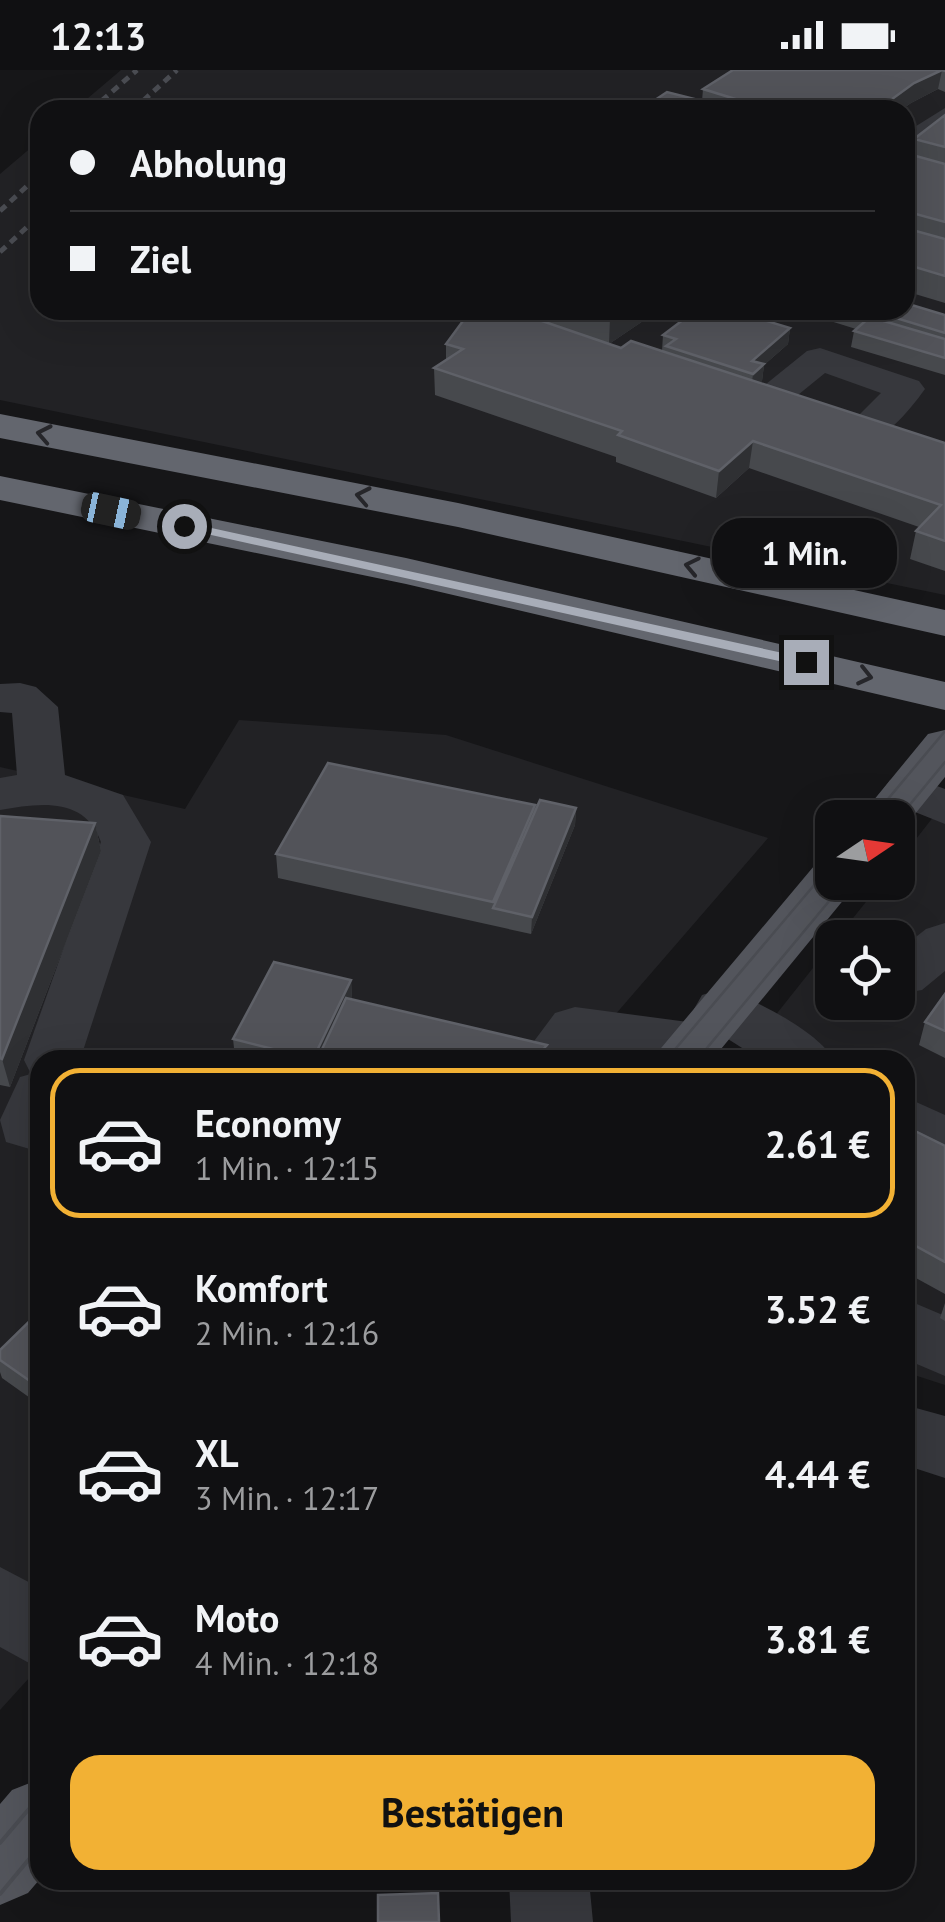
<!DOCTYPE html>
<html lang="de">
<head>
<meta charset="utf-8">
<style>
  :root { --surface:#101012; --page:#19191b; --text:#f1f3f6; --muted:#9c9d9f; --line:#303032; --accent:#f2b134 }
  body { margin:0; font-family:"PT Sans",sans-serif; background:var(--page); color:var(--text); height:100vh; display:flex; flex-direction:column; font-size:38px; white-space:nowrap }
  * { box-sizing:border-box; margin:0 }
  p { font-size:32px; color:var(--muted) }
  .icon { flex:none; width:55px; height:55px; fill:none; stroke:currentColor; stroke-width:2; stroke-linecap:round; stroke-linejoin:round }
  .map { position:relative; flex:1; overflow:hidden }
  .sheet { position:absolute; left:30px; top:980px; width:885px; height:840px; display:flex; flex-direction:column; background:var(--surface); border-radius:30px; box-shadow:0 10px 40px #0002,0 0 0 2px var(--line) }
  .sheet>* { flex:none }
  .hud { position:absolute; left:30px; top:30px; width:885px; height:220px; border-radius:30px; box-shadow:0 10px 40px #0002,0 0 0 2px var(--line); display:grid; align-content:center; height:220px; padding:0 40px; background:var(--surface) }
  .needle { width:65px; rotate:77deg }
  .controls { position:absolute; left:815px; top:730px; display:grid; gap:20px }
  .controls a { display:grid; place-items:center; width:100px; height:100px; border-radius:20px; background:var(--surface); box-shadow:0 10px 40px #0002,0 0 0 2px var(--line); font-size:50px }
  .end { position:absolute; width:45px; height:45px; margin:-22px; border:12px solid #a8adb8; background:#111; box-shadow:0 0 0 5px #111 }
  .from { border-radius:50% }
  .bubble { position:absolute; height:70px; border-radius:30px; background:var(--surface); box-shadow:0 10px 40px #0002,0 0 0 2px var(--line); font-size:32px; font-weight:700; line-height:70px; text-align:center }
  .car { position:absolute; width:30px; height:60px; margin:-30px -15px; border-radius:12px; box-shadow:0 0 8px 2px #0007; background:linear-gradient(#222 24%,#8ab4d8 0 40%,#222 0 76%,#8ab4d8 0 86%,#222 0) }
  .hud b { display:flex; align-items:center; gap:35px; height:95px; font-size:38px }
  .hud b+b { border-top:2px solid var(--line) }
  .hud i { width:25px; height:25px; background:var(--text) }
  ul { padding:18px 0 0; list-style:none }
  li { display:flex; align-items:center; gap:30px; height:150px; margin:0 20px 15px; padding:0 20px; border:5px solid transparent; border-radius:30px }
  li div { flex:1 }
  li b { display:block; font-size:38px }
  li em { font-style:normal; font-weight:700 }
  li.selected { border-color:var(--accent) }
  li>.icon { width:90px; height:90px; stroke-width:1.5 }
  .button { display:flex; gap:20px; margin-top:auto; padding:20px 40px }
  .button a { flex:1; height:115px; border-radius:30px; background:var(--accent); color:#111; font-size:40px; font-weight:700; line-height:115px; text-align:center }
  .status { display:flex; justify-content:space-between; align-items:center; height:70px; padding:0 50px; background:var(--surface); direction:ltr }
  .status svg { height:28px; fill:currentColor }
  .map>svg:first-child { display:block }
  .built { fill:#222225 }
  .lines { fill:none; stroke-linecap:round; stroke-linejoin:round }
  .minor { fill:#37383d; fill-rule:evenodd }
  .major { fill:#53555c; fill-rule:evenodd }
  .highway { fill:#63666e; fill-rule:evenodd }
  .tram-far1 { stroke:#4a4c52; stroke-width:2.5 }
  .tram { stroke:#4a4c52; stroke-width:4 }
  .rail { stroke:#4a4c52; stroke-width:5; stroke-dasharray:8 6; stroke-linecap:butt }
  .wall { fill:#47494d }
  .shaded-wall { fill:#2f3033 }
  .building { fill:#525359; stroke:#5f6168; stroke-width:2.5 }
  .oneway { stroke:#26262a }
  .route { fill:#a8adb8 }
</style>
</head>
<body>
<div class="status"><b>12:13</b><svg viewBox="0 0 49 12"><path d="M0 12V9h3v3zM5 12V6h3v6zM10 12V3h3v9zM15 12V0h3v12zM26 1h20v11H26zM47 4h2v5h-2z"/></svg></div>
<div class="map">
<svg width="945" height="1852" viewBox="0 0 945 1852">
  <rect width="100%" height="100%" fill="#161618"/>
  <!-- built -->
  <path class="built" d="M121,0H945V525L0,330V104L40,70V240H905V40H74Z
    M239,650L446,665L768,768L576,990H40V1596L0,1640V697L185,739Z
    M945,732V1315L905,1302V990H740L832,874V932H898V868L838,867L881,813L898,812V792Z"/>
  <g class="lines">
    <!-- minor -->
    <path class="minor" d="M945,38V62L916,85L905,87V63Z
      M820,278L919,311L925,319C907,344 876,382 844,374L838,366L881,323L825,303L777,342H751L745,334L751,326L807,281Z
      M20,613L36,617L58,637L65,705L123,725L151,772L80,990H40V1082L6,1072L0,1050L20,1007L31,1004L24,990L101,772C85,726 39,733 0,740V708L17,705L12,643L0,642V614Z
      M907,705L945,719V754L890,732L882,721L890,710Z
      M945,853V901L922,920L898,924V881L926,859Z
      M722,919C753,928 819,962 834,990H761L717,962L722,972L714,987L704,990L588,980L581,990H520L555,943L575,937L703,954L694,939L702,925Z
      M905,1027L945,1045V1107L926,1139L905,1146Z
      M905,1229L945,1246V1306L905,1289Z
      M905,1335L945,1346V1408L905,1395Z
      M0,1497L40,1518V1599L0,1577Z
      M509,1810H589L593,1852H511Z"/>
    <!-- major -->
    <path class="major" d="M945,660V707L902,760L898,761V748H859L928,664Z
      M832,791V812H856L850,822L712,990H651L814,796Z
      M40,1709V1809L28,1823L0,1835V1734L12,1720Z"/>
    <!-- highway -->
    <path class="highway" d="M0,344L458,433L945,540V566L458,457L0,368Z
      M0,406L406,488L945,612V640L406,514L0,430Z"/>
    <!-- tram-far1 -->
    <path class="tram-far1" d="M872,748L945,661
      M898,749L945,692
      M666,990L832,794
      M697,990L845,812"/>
    <!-- tram -->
    <path class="tram" d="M0,1773L40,1726
      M0,1824L40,1776"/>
    <!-- rail -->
    <path class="rail" d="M91,40L137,0
      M133,40L177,0
      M0,141L40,104
      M0,182L40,145"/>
  </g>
  <!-- wall -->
  <path class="wall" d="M945,0V22L938,19L911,33L901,40H640L702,31L703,19Z
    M945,45V233L905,221V83L911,85L914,69Z
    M540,240H668L656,251L646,249L609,274L621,278L662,281L663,265L790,258L788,274L764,295L762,311L759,313L945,373V501L910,489L916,461L919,457L749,398L716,428L616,392V387L435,325L434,298L446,290V274L540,250Z
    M795,240H905L945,245V305L851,277L854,261L856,259Z
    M535,735V742L576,738L575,755L531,864L278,808L276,784Z
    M0,746L95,753L101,781L10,1017L0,1015Z
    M351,910L352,929L547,984L542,990H249L235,987L233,969Z
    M945,924V988L919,975L925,952Z
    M905,1056L945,1076V1224L905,1202Z
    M945,1233V1251L940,1248Z
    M40,1241V1335L2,1308L0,1302V1280Z"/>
  <!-- shaded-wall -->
  <path class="shaded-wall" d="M942,0L938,19L911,33L901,40H877L914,13Z
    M622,240H646V249L609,274L610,248Z
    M657,240H668L656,251Z
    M790,258L788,274L764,295L762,311L751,320L753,304L752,291Z
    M753,371L749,398L716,428L719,401Z
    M535,735L534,759L493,838V832Z
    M576,738L575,755L531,864L532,847Z
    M95,753L101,781L10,1017L2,989Z
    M351,910L352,928L322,990H313Z
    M547,975V984L542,990H534Z"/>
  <!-- building -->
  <path class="building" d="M733,0H945V1L942,0L914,13L877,40H640L667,22L734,39L745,32L703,19Z
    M945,45V77L914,69Z
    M905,83L945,94V152L905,141Z
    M905,158L945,169V206L905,194Z
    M905,233L945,245V263L870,240H905Z
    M471,240H510L621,278L631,271L945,373V471L916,461L941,435L753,371L719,401L618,365L622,361L434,298L463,279L446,274Z
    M585,240H622L610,248Z
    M696,240H731L790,258L752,291L764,294L753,304L666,276L676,269L663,265Z
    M870,247L945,269V288L854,261Z
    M328,693L535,735L493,832L276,784Z
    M540,730L576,738L532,847L493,838Z
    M0,746L95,753L2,989L0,988Z
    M274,892L351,910L313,989L233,969Z
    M945,924V961L925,952Z
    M346,928L547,975L534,990H317Z
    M905,1056L945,1076V1192L905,1170Z
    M40,1241V1318L0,1290V1280Z
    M438,1823L439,1852H378V1825Z"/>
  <!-- one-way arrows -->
  <defs><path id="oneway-chevron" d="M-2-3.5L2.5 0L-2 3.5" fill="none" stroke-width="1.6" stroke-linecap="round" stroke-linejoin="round" transform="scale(2.5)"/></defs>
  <g class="oneway">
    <use href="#oneway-chevron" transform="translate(44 364) rotate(-169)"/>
    <use href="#oneway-chevron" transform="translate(363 426) rotate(-169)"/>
    <use href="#oneway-chevron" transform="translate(692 496) rotate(-168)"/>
    <use href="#oneway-chevron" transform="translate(865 606) rotate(13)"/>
  </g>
  <!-- route -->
  <path class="route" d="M184,452L806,588L813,592L806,597L180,458Z"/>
</svg>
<div class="controls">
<a><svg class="needle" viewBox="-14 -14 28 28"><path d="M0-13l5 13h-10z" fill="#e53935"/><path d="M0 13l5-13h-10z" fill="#9c9d9f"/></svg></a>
<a><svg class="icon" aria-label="locate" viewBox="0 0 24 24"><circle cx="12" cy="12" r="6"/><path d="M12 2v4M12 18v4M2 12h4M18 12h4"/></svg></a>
</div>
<i class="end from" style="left:184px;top:456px"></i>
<i class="end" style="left:806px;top:592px"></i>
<div class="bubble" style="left:712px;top:448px;width:185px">1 Min.</div>
<i class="car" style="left:111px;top:441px;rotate:102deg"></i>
<div class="hud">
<b><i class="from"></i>Abholung</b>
<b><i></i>Ziel</b>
</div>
<section class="sheet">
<ul>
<li class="selected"><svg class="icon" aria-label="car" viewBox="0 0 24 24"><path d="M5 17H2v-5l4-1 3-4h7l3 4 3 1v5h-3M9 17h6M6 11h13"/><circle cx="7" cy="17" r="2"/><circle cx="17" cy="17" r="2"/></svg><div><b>Economy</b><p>1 Min. · 12:15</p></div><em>2.61 €</em></li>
<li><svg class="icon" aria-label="car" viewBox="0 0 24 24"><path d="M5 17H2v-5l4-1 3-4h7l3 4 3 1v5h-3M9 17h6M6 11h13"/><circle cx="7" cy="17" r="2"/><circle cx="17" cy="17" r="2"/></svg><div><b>Komfort</b><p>2 Min. · 12:16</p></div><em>3.52 €</em></li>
<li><svg class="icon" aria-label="car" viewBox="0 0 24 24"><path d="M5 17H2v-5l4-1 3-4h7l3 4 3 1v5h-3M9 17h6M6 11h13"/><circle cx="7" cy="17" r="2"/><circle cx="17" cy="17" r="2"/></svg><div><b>XL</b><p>3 Min. · 12:17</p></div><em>4.44 €</em></li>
<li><svg class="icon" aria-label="car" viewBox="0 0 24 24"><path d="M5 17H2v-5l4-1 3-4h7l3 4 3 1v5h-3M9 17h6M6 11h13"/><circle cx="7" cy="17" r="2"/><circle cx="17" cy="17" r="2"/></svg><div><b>Moto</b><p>4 Min. · 12:18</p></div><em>3.81 €</em></li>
</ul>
<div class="button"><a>Bestätigen</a></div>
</section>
</div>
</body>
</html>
